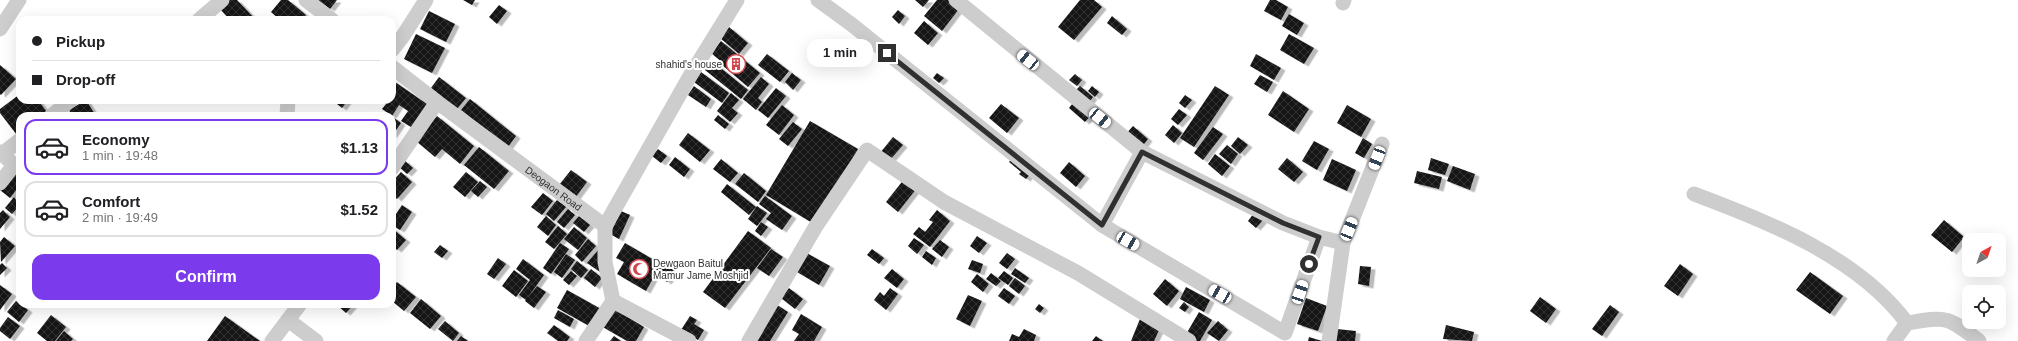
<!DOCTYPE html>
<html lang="en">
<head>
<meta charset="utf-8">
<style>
  :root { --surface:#fff; --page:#f2f2f2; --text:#202124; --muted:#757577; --line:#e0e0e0; --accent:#7c3aed }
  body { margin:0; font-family:Arial,sans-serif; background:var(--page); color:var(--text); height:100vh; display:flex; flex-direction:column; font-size:15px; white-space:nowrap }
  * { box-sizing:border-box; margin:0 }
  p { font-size:13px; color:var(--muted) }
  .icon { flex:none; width:22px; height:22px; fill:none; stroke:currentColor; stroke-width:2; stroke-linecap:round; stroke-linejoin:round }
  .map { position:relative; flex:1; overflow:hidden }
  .panel { position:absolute; left:16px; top:112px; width:380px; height:196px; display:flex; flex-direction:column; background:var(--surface); border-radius:12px; box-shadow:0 4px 16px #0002 }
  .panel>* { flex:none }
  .banner { position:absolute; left:16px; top:16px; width:380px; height:88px; border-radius:12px; box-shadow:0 4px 16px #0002; display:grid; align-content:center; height:88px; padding:0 16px; background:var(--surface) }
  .needle { width:26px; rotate:40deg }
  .fabs { position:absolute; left:1962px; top:233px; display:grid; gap:8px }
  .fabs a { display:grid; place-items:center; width:44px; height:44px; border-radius:8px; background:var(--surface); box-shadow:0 4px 16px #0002; font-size:20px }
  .end { position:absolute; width:18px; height:18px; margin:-9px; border:5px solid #303030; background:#fff; box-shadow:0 0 0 2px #fff }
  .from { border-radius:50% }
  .bubble { position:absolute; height:28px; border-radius:12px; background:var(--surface); box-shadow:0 4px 16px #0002; font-size:13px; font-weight:800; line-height:28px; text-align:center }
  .car { position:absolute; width:12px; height:24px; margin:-12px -6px; border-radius:5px; box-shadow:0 0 3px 1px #0007; background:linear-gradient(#fff 24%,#345 0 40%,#fff 0 76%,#345 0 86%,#fff 0) }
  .banner b { display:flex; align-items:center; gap:14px; height:38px; font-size:15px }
  .banner b+b { border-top:1px solid var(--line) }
  .banner i { width:10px; height:10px; background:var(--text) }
  ul { padding:7px 0 0; list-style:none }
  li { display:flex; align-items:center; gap:12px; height:56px; margin:0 8px 6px; padding:0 8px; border:2px solid var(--line); border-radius:12px }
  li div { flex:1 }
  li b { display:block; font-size:15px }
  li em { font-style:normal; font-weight:800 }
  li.active { border-color:var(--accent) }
  li>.icon { width:36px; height:36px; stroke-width:1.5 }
  .cta { display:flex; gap:8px; margin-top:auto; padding:8px 16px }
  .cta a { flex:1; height:46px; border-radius:12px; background:var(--accent); color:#fff; font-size:16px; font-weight:800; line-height:46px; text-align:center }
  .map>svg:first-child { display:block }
  .building { fill:url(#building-cross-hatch); filter:url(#shadow) }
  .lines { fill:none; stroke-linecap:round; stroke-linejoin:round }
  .minor { stroke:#cdcdcd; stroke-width:15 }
  .route { stroke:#303030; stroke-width:5 }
  .labels { text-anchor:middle; stroke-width:4; stroke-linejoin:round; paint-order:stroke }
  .poi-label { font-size:10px; fill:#303030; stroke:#fff; text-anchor:end }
  .street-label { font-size:10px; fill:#303030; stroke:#fff }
</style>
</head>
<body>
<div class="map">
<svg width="2018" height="341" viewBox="0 0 2018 341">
  <defs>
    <pattern id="building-cross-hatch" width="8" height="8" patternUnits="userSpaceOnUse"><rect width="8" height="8" fill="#171717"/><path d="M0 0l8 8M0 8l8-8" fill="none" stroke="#303030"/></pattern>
    <filter id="shadow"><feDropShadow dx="4.5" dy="2.5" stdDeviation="0" flood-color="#0004"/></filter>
  </defs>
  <rect width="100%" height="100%" fill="#fff"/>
  <!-- building -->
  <path class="building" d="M229,0H237L256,20H230L220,9Z
    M281,0H288L306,15L302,20H280L271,12Z
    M318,0H337L330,9Z
    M463,0H475L472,5Z
    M915,0H929L923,7Z
    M937,0H948L959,9L942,31L924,16Z
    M1080,0H1094L1102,7L1074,40L1058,27Z
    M1270,0H1276L1288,7L1281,20L1264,11Z
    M499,5L507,11L497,24L489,17Z
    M898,10L905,16L899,24L892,17Z
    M429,11L455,24L446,42L420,29Z
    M1289,14L1304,23L1297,35L1282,26Z
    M1112,16L1127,29L1122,35L1107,23Z
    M924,21L938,33L928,45L914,33Z
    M729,27L748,43L739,54L720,38Z
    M416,34L445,48L432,73L404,59Z
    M1289,34L1314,48L1304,64L1280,50Z
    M721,41L760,73L748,87L722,65L723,63L711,53Z
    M767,54L789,71L780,82L758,65Z
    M1256,54L1281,68L1274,80L1250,66Z
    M712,61L748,90L741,99L705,70Z
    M0,65L16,79L1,95L0,94Z
    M701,72L729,93L722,103L694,82Z
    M792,73L801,80L793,90L785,82Z
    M937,73L944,78L939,83L933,78Z
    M1075,74L1082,80L1077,86L1069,80Z
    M1260,75L1273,82L1267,92L1254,84Z
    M439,77L466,98L457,109L431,88Z
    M761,77L769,84L758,98L762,102L756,110L743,99Z
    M392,80L427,104L411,127L401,121L408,111L399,105L392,116L382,109L386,104L380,100H392Z
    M694,86L711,99L706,107L688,95Z
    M1080,86L1093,97L1087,105L1073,93Z
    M1092,86L1099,92L1095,97L1088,91Z
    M1215,86L1229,95L1194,147L1180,138Z
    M776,88L786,96L768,118L758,110Z
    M1283,91L1309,109L1294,132L1268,115Z
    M731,93L739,100L732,108L738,113L730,122L717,111Z
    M20,94V100H38L49,115L20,116V139L0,113V109Z
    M1185,95L1192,100L1185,108L1179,103Z
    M470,99L516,136L508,147L461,110Z
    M1076,99L1093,113L1085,122L1069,108Z
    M86,100L96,116H72L69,110Z
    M332,100H348L342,108Z
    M1001,104L1019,118L1007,133L989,118Z
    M782,105L794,115L779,135L766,125Z
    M1347,105L1371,119L1361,137L1337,123Z
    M1179,109L1187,115L1178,125L1171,119Z
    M718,115L729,124L725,129L714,120Z
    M437,116L474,146L460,164L442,149L435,157L416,141Z
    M393,117L401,123L392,136V118Z
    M810,121L858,149L814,224L766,195Z
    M793,122L802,129L788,146L779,139Z
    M1173,125L1182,133L1174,143L1165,135Z
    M1133,126L1148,139L1141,148L1125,135Z
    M1213,127L1223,134L1203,160L1194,153Z
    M688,133L710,150L700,162L679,145Z
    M893,137L903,145L890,160L880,153Z
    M1238,137L1248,145L1240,154L1231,146Z
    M1363,138L1372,144L1364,158L1355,153Z
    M1314,141L1329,149L1317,170L1302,161Z
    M1227,145L1238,154L1231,164L1219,154Z
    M479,147L509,171L494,189L464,165Z
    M658,149L667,156L661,163L652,156Z
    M1215,154L1230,166L1222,176L1208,164Z
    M1014,156L1032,172L1026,179L1019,174L1021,172L1009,162Z
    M675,157L690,169L684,177L669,165Z
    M1287,158L1303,172L1294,182L1278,169Z
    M1431,158L1449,164L1445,175L1428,170Z
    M721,159L738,173L730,182L713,169Z
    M1332,159L1356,170L1347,191L1323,180Z
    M404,160L413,168L407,174L398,166Z
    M1069,162L1085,176L1076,187L1060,173Z
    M1453,166L1475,174L1470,190L1447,181Z
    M14,168L20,173V185L10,198L0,190Z
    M571,170L587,182L575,198L559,185Z
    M1417,171L1442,177L1439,189L1414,183Z
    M401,172L412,182L397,199L392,194V182Z
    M466,172L478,182L465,197L453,187Z
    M744,173L766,191L758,202L735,184Z
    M905,178L917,188L898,212L886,202Z
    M480,181L487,187L478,197L471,191Z
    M727,184L756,207L749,215L721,192Z
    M543,193L553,201L542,215L531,207Z
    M765,196L792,216L782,230L766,219L771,213L759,204Z
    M14,197L20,205L12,214L5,208Z
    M557,200L566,207L554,221L546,214Z
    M402,205L412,212L400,230L392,225V220Z
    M757,206L767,213L757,226L748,219Z
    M568,209L575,215L564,228L557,222Z
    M3,210L10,217L0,229V213Z
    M937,210L950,221L930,247L913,234L919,227L925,232L933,222L929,220Z
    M621,211L630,215L619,239L610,234Z
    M1254,213L1263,220L1256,228L1248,221Z
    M546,216L556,225L548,236L537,227Z
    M579,216L590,225L584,232L573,223Z
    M1944,220L1964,237L1952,252L1931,235Z
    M761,222L768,227L761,236L755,231Z
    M558,226L567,234L554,249L545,242Z
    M574,227L587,238L578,250L564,239Z
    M392,228L406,240L397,250L392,246Z
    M748,231L771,248L725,308L703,292Z
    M977,236L987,243L979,253L970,246Z
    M4,237L15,246L1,262L0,242Z
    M914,238L924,245L917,254L908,246Z
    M588,239L596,246L582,262L575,255Z
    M940,240L949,247L942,257L932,249Z
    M560,243L569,249L551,274L543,268Z
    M625,243L661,264L646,291L617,274L624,262L616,258Z
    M440,245L448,251L442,258L434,252Z
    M599,249L600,272L587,263Z
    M771,249L783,257L769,276L757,268Z
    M872,249L884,258L879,264L867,255Z
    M803,251L830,266L819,285L792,269Z
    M926,251L936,258L932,265L922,257Z
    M1007,253L1015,259L1007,269L999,263Z
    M566,254L575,260L562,278L554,272Z
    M498,258L506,264L494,279L487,274Z
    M523,259L544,275L526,300L519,295L530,280L516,269Z
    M972,260L983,264L980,273L968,269Z
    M577,261L588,270L581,278L571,269Z
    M2,263L7,268L0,275V265Z
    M663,263L675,270L667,282L656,274Z
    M1680,264L1693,274L1678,296L1664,286Z
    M1360,266L1371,267L1369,286L1358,284Z
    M1015,268L1029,278L1025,283L1011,274Z
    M591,269L602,278L595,287L584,278Z
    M892,269L904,279L897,288L884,278Z
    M514,270L528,281L516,297L502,286Z
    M571,271L577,276L569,285L563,280Z
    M1004,271L1013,278L1008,285L998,278Z
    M1810,272L1843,296L1830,314L1796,290Z
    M991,273L1001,281L996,286L986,279Z
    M977,274L989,284L983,292L971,282Z
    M1015,278L1025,286L1019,294L1009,286Z
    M1165,279L1179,291L1167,306L1153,294Z
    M397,282L416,297L404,311L392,301V288Z
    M0,285L12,294L0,310Z
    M537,286L546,292L534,308L525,301Z
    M1186,287L1210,300L1204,312L1180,299Z
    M789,288L803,299L795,309L781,298Z
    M890,288L898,294L886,310L874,300L880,292L884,296Z
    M1004,288L1015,296L1009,304L998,296Z
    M567,290L601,309L591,327L557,308Z
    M968,295L982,301L970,326L956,319Z
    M1540,297L1556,309L1546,323L1530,311Z
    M1306,298L1327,306L1318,331L1297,324Z
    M421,299L441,316L430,329L410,313Z
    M16,301L28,310L19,322L7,312Z
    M1184,302L1189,307L1185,312L1179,308Z
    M774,303L788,312L770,341H750Z
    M339,304H354L346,313L338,306Z
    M1039,304L1044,308L1040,313L1035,309Z
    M1610,305L1619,312L1602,336L1592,329Z
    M611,307L644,327L636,341H627L601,326Z
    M558,310L574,319L570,327L554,318Z
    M1199,312L1212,320L1200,341H1193L1185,336Z
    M801,314L822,327L814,341H794L799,334L792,330Z
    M51,315L66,327L55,341H47L37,333Z
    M225,316L260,341H207Z
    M690,316L697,320L694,324L704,330L698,340L681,330Z
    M8,317L20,326L10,339L0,331V328Z
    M1140,319L1160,328L1154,341H1131Z
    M445,321L459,333L453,341L438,329Z
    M1218,321L1228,330L1219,341L1207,333Z
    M554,325L570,337L567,341H558L547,333Z
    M1446,325L1474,332L1472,341L1443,339Z
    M1024,329L1036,335L1034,341H1009L1012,334L1019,337Z
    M1337,329L1356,331L1355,341H1336Z
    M64,331L73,339L71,341H56Z
    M461,336L468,341H457Z
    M614,336L621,341H610Z
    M1096,336L1103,341H1092Z
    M1309,337L1322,341H1308Z"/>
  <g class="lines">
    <!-- minor -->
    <g class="minor">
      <path d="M306,0L332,20"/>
      <path d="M818,0L851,24L1102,225L1285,333L1319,237L1343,243L1382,144"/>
      <path d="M956,0L1142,152"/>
      <path d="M1343,3L1344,0"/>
      <path d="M199,20L222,0"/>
      <path d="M0,29L19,0"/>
      <path d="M392,50L403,36L426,0"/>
      <path d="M392,67L437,102"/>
      <path d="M51,116L71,100"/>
      <path d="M287,116L288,100"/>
      <path d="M0,152L2,154L20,140"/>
      <path id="s1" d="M392,168L437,102L605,226"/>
      <path d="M0,183L14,165L2,154"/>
      <path d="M1694,194C1769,222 1858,257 1907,323"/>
      <path d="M1102,225L1142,152L1283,223L1319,237"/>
      <path d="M288,320L316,341"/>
      <path d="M272,341L300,304"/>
      <path d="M586,341L613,301"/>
      <path d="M689,341L613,301L605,262V226L690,76L737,0"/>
      <path d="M749,341L816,226L867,150L944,202L1078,273L1189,341"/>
      <path d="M1329,341L1343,243"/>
      <path d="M1894,341L1907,323C1947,317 1946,315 1979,341"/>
    </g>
  </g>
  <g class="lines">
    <!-- route -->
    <path class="route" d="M887,53L1102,225L1142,152L1283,223L1319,237L1309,264"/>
  </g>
  <!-- icons -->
  <defs>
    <g id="building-ring" transform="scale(1)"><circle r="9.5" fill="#fff" stroke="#d2474e" stroke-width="1.5"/><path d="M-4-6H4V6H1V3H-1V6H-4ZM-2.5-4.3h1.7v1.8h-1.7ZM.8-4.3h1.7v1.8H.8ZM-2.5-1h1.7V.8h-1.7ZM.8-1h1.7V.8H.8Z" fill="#d2474e"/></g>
    <g id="mosque-ring" transform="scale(1)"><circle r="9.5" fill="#fff" stroke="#d2474e" stroke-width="1.5"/><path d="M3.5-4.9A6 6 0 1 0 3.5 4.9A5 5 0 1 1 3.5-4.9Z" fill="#d2474e"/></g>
  </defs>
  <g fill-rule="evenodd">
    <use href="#building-ring" x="736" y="64"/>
    <use href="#mosque-ring" x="639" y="269"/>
  </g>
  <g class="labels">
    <!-- poi labels -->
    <g class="poi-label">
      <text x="722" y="68">shahid's house</text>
      <text x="653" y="267" text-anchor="start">Dewgaon Baitul<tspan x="653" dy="12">Mamur Jame Moshjid</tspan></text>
    </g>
    <!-- street labels -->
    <g class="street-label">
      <text dy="4" stroke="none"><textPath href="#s1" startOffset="225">Deogaon Road</textPath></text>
    </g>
  </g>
</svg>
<div class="fabs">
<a><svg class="needle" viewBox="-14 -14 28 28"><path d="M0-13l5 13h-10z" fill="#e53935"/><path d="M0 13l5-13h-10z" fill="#757577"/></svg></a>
<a><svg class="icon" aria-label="locate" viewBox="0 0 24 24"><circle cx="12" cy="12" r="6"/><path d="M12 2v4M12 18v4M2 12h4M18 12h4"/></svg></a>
</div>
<i class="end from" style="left:1309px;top:264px"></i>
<i class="end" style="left:887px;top:53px"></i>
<div class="bubble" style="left:807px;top:39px;width:66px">1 min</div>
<i class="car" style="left:1028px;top:60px;rotate:309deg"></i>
<i class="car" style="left:1100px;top:118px;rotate:129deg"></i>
<i class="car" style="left:1377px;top:158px;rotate:201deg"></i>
<i class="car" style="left:1349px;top:229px;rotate:22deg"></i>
<i class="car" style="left:1128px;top:241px;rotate:120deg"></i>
<i class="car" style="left:1300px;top:292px;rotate:19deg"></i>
<i class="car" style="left:1220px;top:294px;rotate:300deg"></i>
<div class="banner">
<b><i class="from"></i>Pickup</b>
<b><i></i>Drop-off</b>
</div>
<section class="panel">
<ul>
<li class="active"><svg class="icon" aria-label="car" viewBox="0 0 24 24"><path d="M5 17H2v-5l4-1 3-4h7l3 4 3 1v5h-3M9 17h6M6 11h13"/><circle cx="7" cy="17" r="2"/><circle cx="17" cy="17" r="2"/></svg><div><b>Economy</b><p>1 min · 19:48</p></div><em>$1.13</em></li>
<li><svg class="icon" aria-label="car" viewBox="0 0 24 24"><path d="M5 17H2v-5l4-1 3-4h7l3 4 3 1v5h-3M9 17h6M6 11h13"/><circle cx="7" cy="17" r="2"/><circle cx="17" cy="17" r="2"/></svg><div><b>Comfort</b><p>2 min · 19:49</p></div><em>$1.52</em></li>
</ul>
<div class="cta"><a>Confirm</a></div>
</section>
</div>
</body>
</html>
